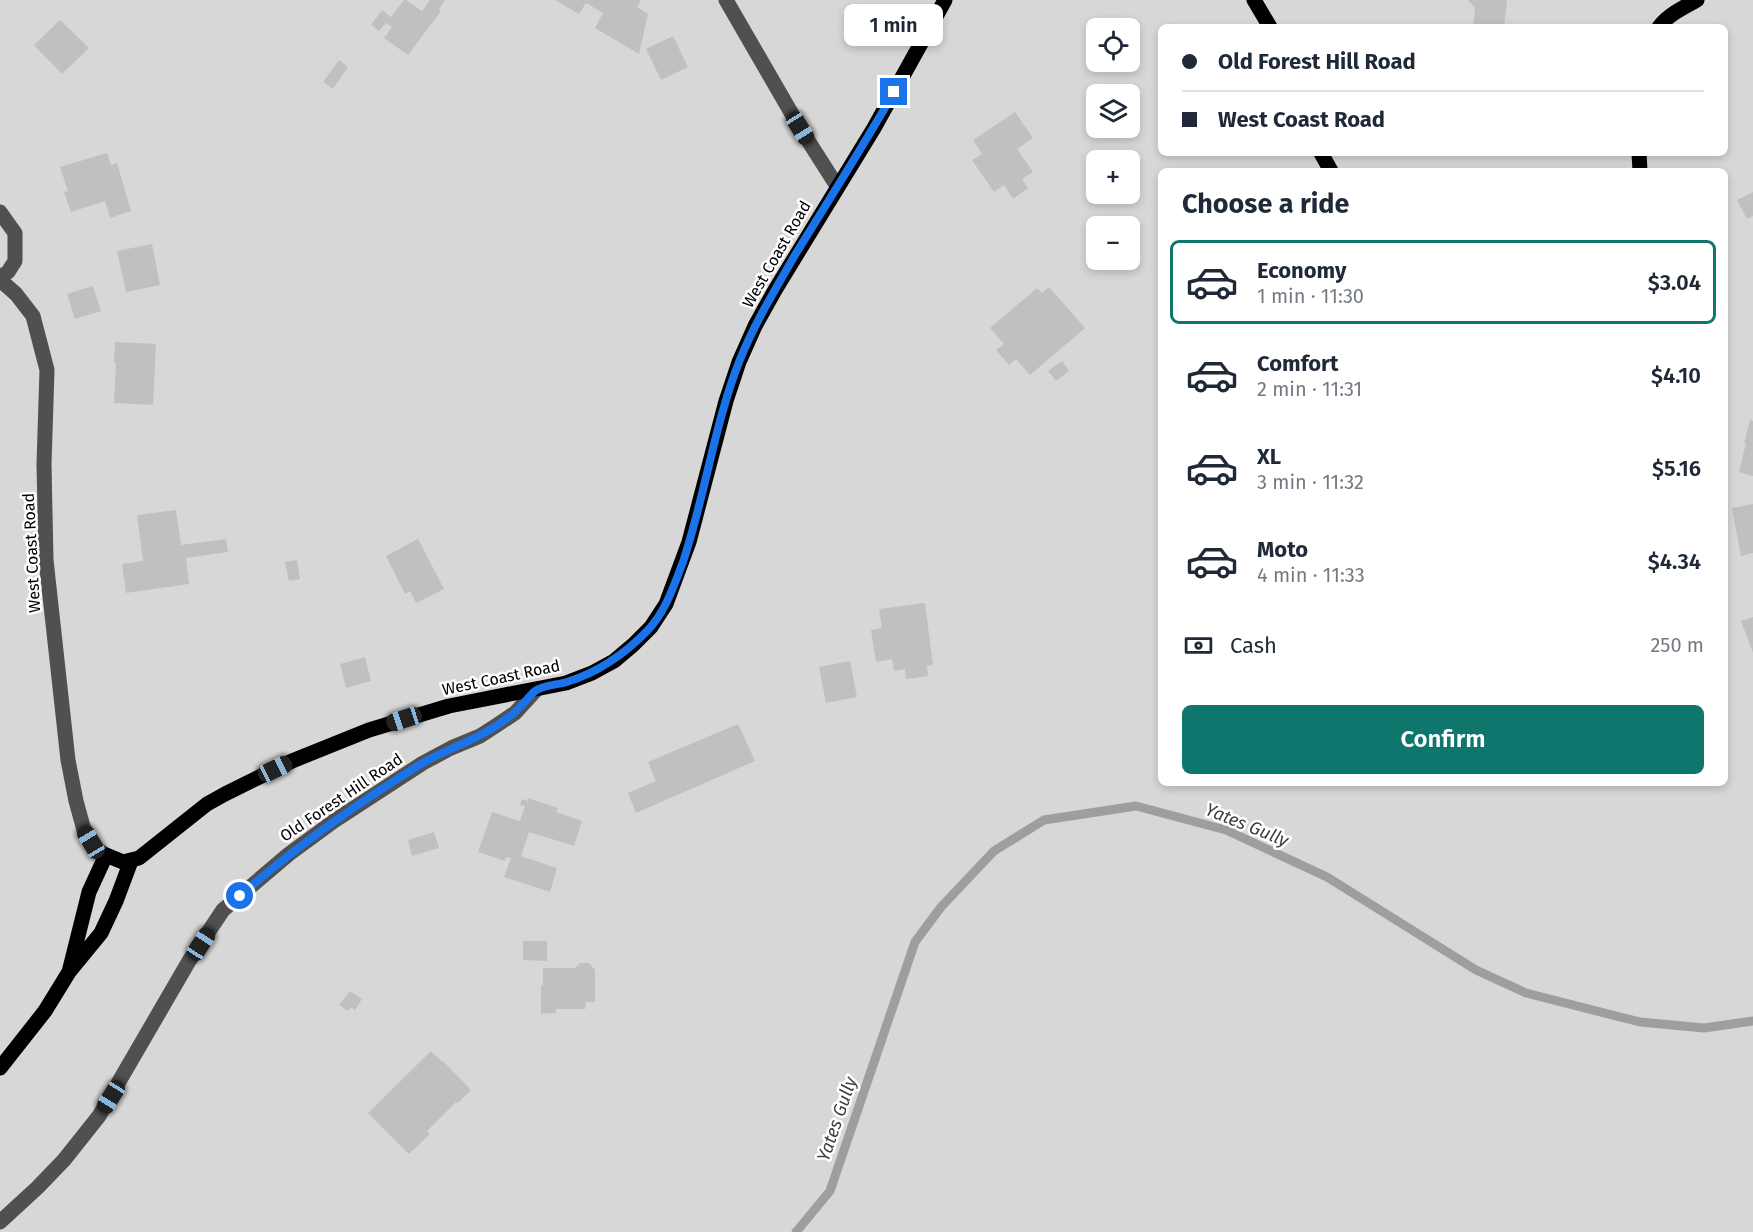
<!DOCTYPE html>
<html lang="en">
<head>
<meta charset="utf-8">
<style>
  :root { --surface:#fff; --page:#f2f2f3; --text:#1f2937; --muted:#747a83; --line:#e0e1e3; --accent:#0f766e }
  body { margin:0; font-family:"Fira Sans",sans-serif; background:var(--page); color:var(--text); height:100vh; display:flex; flex-direction:column; font-size:22px; white-space:nowrap }
  * { box-sizing:border-box; margin:0 }
  p { font-size:20px; color:var(--muted) }
  .icon { flex:none; width:33px; height:33px; fill:none; stroke:currentColor; stroke-width:2; stroke-linecap:round; stroke-linejoin:round }
  .map { position:relative; flex:1; overflow:hidden }
  .side { position:absolute; left:1158px; top:168px; width:570px; height:618px; display:flex; flex-direction:column; background:var(--surface); border-radius:9px; box-shadow:0 3px 9px #0003 }
  .side>* { flex:none }
  .top-card { position:absolute; left:1158px; top:24px; width:570px; height:132px; border-radius:9px; box-shadow:0 3px 9px #0003; display:grid; align-content:center; height:132px; padding:0 24px; background:var(--surface) }
  .controls { position:absolute; left:1086px; top:18px; display:grid; gap:12px }
  .controls a { display:grid; place-items:center; width:54px; height:54px; border-radius:9px; background:var(--surface); box-shadow:0 3px 9px #0003; font-size:30px }
  .end { position:absolute; width:27px; height:27px; margin:-14px; border:8px solid #1a73e8; background:#fff; box-shadow:0 0 0 3px #fff }
  .from { border-radius:50% }
  .bubble { position:absolute; height:42px; border-radius:9px; background:var(--surface); box-shadow:0 3px 9px #0003; font-size:20px; font-weight:600; line-height:42px; text-align:center }
  .car { position:absolute; width:18px; height:36px; margin:-18px -9px; border-radius:8px; box-shadow:0 0 4px 2px #0007; background:linear-gradient(#222 24%,#8ab4d8 0 40%,#222 0 76%,#8ab4d8 0 86%,#222 0) }
  .top-card b { display:flex; align-items:center; gap:21px; height:57px; font-size:22px }
  .top-card b+b { border-top:2px solid var(--line) }
  .top-card i { width:15px; height:15px; background:var(--text) }
  ul { padding:0; list-style:none }
  li { display:flex; align-items:center; gap:18px; height:84px; margin:0 12px 9px; padding:0 12px; border:3px solid transparent; border-radius:9px }
  li div { flex:1 }
  li b { display:block; font-size:22px }
  li em { font-style:normal; font-weight:600 }
  li.active { border-color:var(--accent) }
  li>.icon { width:54px; height:54px; stroke-width:1.5 }
  h2 { padding:0 24px; font-size:27px; line-height:72px }
  .pay { display:flex; align-items:center; gap:15px; height:66px; padding:0 24px; font-size:22px }
  .pay p { margin-inline-start:auto }
  .cta { display:flex; gap:12px; margin-top:auto; padding:12px 24px }
  .cta a { flex:1; height:69px; border-radius:9px; background:var(--accent); color:#fff; font-size:24px; font-weight:600; line-height:69px; text-align:center }
  .map>svg:first-child { display:block }
  .green { fill:#d7d7d7; fill-rule:evenodd }
  .lines { fill:none; stroke-linecap:round; stroke-linejoin:round }
  .stream { stroke:#9e9e9e; stroke-width:9 }
  .building { fill:#c0c0c0 }
  .minor { stroke:#505050; stroke-width:15 }
  .major { stroke:#000; stroke-width:15 }
  .route { stroke:#1a73e8; stroke-width:8 }
  .labels { text-anchor:middle; stroke-width:5; stroke-linejoin:round; paint-order:stroke }
  .street-label { font-size:16px; fill:#000; stroke:#fff }
  .water-label { font-size:18px; font-style:italic; fill:#3f3f3f; stroke:#fff }
</style>
</head>
<body>
<div class="map">
<svg width="1753" height="1232" viewBox="0 0 1753 1232">
  <rect width="100%" height="100%" fill="#fff"/>
  <!-- green -->
  <path class="green" d="M0,0H1753V1232H0ZM1161,27H1725V153H1161ZM1096,28H1130V62H1096ZM1096,94H1130V128H1096ZM1096,160H1130V194H1096ZM1161,171H1725V783H1161ZM1096,226H1130V260H1096Z"/>
  <g class="lines">
    <!-- stream -->
    <path class="stream" d="M796,1232L830,1191L915,942L941,907L994,851L1044,820L1136,806L1226,830L1327,877L1476,970L1526,993L1640,1022L1704,1028L1753,1021"/>
  </g>
  <!-- building -->
  <path class="building" d="M404,0H406L422,11L430,0H445L439,9L441,11L408,55L384,38L392,27L386,23L379,31L371,25L382,10L391,17Z
    M555,0H641L637,7L648,14L639,54L595,28L603,13L586,3L579,14Z
    M1468,0H1507L1504,27H1473L1475,8Z
    M60,20L89,48L62,74L34,45Z
    M673,36L688,67L661,80L646,49Z
    M339,60L348,67L333,89L323,82Z
    M1015,112L1033,138L1017,149L1033,172L1022,179L1028,188L1013,199L1004,185L994,192L972,160L982,154L973,140Z
    M107,153L111,165L117,163L131,211L110,218L105,201L71,212L64,192L68,191L60,167Z
    M1753,192V216L1747,219L1737,200Z
    M152,244L160,285L126,292L117,251Z
    M93,286L101,311L75,319L67,294Z
    M1049,287L1085,328L1030,375L1016,359L1009,365L996,350L1004,344L990,328L1037,288L1042,293Z
    M115,342L156,344L153,405L114,403L116,363H114Z
    M1062,361L1069,371L1056,381L1048,371Z
    M1750,420L1753,421V476L1739,472L1746,443H1744Z
    M1753,504V553L1741,556L1732,508Z
    M176,510L181,545L226,539L228,552L186,558L189,584L126,593L122,564L143,561L137,515Z
    M418,539L444,589L416,603L410,591L405,594L386,556Z
    M297,560L300,579L289,581L285,562Z
    M925,603L933,665L927,666L928,676L906,679L905,669L894,671L892,659L876,662L871,630L882,628L879,609Z
    M1753,617V653L1741,621Z
    M365,657L371,681L346,688L340,664Z
    M850,661L857,697L826,703L819,667Z
    M738,724L755,761L636,813L628,793L656,781L648,762Z
    M528,798L558,808L556,812L582,821L574,846L529,832L521,856L557,868L550,892L504,877L511,858L506,857L505,861L478,852L492,812L520,821L525,806L520,805L522,799L528,801Z
    M434,832L439,848L412,856L408,840Z
    M523,941H547V961L523,960Z
    M580,963H589L595,970V1002H586L585,1009H556V1013L541,1014V985H543V968H575Z
    M350,991L362,999L355,1010L351,1007L348,1011L339,1005Z
    M431,1051L442,1062L443,1061L471,1090L458,1103L456,1102L427,1131L430,1134L409,1154L368,1113Z"/>
  <g class="lines">
    <!-- minor -->
    <path class="minor" d="M726,0L800,128L837,186
      M0,212L15,233V261L8,272L0,277
      M0,280L16,294L33,316L47,370L44,464L46,560L68,760L76,801L84,830L98,850L106,855
      M0,1222L37,1188L64,1160L99,1116L189,961L223,910L289,854L334,821L423,763L451,748L480,736L497,725L515,713L537,689"/>
    <!-- major -->
    <path class="major" d="M1254,0L1270,27
      M1659,27C1668,15 1684,7 1697,0
      M1321,153L1331,171
      M1639,153L1640,171
      M69,972L89,892L106,855L123,862L139,858L207,804L225,794L292,761L369,730L449,706L566,683L592,673L614,661L633,645L651,627L666,604L689,542L726,401L739,362L755,326L775,290L874,128L945,0
      M0,1068L45,1011L69,972L101,933L116,901L131,861"/>
  </g>
  <g class="lines">
    <!-- route -->
    <path class="route" d="M240,896C296,846 358,803 421,764C446,749 475,741 499,724C505,720 511,716 516,711C523,705 528,697 535,691C543,685 557,685 567,682C599,672 625,654 648,630C666,611 674,585 683,562C705,496 714,426 739,362C754,324 775,290 795,255C828,201 863,147 894,92"/>
  </g>
  <g class="labels">
    <!-- street labels -->
    <g class="street-label">
      <text transform="translate(776 254) rotate(-60)" y="6">West Coast Road</text>
      <text transform="translate(31 553) rotate(-93)" y="6">West Coast Road</text>
      <text transform="translate(501 677) rotate(-12)" y="6">West Coast Road</text>
      <text transform="translate(341 797) rotate(-34)" y="6">Old Forest Hill Road</text>
    </g>
    <!-- water labels -->
    <g class="water-label">
      <text transform="translate(1247 825) rotate(22)" y="6">Yates Gully</text>
      <text transform="translate(837 1119) rotate(-71)" y="6">Yates Gully</text>
    </g>
  </g>
</svg>
<div class="controls">
<a><svg class="icon" aria-label="locate" viewBox="0 0 24 24"><circle cx="12" cy="12" r="6"/><path d="M12 2v4M12 18v4M2 12h4M18 12h4"/></svg></a>
<a><svg class="icon" aria-label="layers" viewBox="0 0 24 24"><path d="M12 4l9 5-9 5-9-5zM3 14l9 5 9-5"/></svg></a>
<a>+</a>
<a>−</a>
</div>
<i class="end from" style="left:240px;top:896px"></i>
<i class="end" style="left:894px;top:92px"></i>
<div class="bubble" style="left:844px;top:4px;width:99px">1 min</div>
<i class="car" style="left:800px;top:128px;rotate:148deg"></i>
<i class="car" style="left:404px;top:719px;rotate:252deg"></i>
<i class="car" style="left:275px;top:769px;rotate:64deg"></i>
<i class="car" style="left:91px;top:842px;rotate:329deg"></i>
<i class="car" style="left:201px;top:944px;rotate:33deg"></i>
<i class="car" style="left:111px;top:1097px;rotate:212deg"></i>
<div class="top-card">
<b><i class="from"></i>Old Forest Hill Road</b>
<b><i></i>West Coast Road</b>
</div>
<section class="side">
<h2>Choose a ride</h2>
<ul>
<li class="active"><svg class="icon" aria-label="car" viewBox="0 0 24 24"><path d="M5 17H2v-5l4-1 3-4h7l3 4 3 1v5h-3M9 17h6M6 11h13"/><circle cx="7" cy="17" r="2"/><circle cx="17" cy="17" r="2"/></svg><div><b>Economy</b><p>1 min · 11:30</p></div><em>$3.04</em></li>
<li><svg class="icon" aria-label="car" viewBox="0 0 24 24"><path d="M5 17H2v-5l4-1 3-4h7l3 4 3 1v5h-3M9 17h6M6 11h13"/><circle cx="7" cy="17" r="2"/><circle cx="17" cy="17" r="2"/></svg><div><b>Comfort</b><p>2 min · 11:31</p></div><em>$4.10</em></li>
<li><svg class="icon" aria-label="car" viewBox="0 0 24 24"><path d="M5 17H2v-5l4-1 3-4h7l3 4 3 1v5h-3M9 17h6M6 11h13"/><circle cx="7" cy="17" r="2"/><circle cx="17" cy="17" r="2"/></svg><div><b>XL</b><p>3 min · 11:32</p></div><em>$5.16</em></li>
<li><svg class="icon" aria-label="car" viewBox="0 0 24 24"><path d="M5 17H2v-5l4-1 3-4h7l3 4 3 1v5h-3M9 17h6M6 11h13"/><circle cx="7" cy="17" r="2"/><circle cx="17" cy="17" r="2"/></svg><div><b>Moto</b><p>4 min · 11:33</p></div><em>$4.34</em></li>
</ul>
<div class="pay"><svg class="icon" aria-label="cash" viewBox="0 0 24 24"><path d="M3 7h18v10H3z"/><circle cx="12" cy="12" r="2"/></svg>Cash<p>250 m</p></div>
<div class="cta"><a>Confirm</a></div>
</section>
</div>
</body>
</html>
